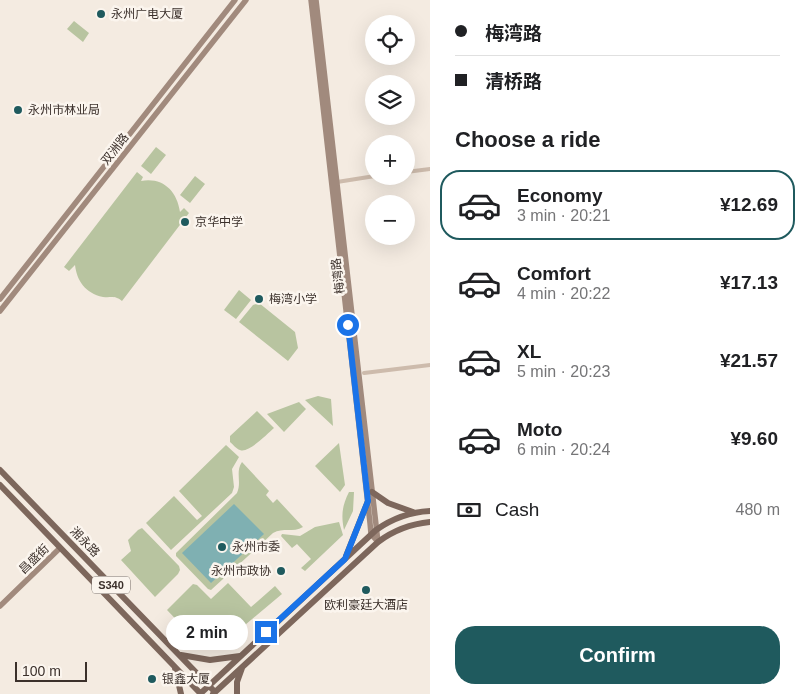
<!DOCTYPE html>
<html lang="en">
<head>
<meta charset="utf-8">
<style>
  :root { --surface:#fff; --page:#f2f2f2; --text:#202124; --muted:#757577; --line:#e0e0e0; --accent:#1f5a5e }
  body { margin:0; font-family:Arial,"Noto Sans SC",sans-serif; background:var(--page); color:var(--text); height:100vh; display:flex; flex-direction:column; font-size:19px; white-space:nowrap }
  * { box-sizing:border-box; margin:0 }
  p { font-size:16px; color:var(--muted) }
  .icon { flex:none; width:28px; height:28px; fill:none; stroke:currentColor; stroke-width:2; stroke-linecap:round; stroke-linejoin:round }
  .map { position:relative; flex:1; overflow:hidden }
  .panel { display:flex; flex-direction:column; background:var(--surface); width:375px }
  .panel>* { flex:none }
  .top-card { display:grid; align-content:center; height:110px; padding:0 25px; background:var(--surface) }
  .fabs { position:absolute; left:365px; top:15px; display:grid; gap:10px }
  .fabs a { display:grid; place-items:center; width:50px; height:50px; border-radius:50%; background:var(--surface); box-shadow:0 5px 20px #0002; font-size:25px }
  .scale { position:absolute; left:15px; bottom:12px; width:72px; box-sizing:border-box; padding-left:5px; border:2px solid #3b302b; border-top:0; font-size:14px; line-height:18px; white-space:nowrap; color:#3b302b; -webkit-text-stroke:4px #fbf5ee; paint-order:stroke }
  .end { position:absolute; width:22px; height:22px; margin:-11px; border:6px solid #1a73e8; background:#fff; box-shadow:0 0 0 2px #fff }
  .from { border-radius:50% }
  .bubble { position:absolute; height:35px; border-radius:18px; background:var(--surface); box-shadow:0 5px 20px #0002; font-size:16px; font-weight:700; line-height:35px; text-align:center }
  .top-card b { display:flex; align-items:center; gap:18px; height:48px; font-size:19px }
  .top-card b+b { border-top:1px solid var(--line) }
  .top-card i { width:12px; height:12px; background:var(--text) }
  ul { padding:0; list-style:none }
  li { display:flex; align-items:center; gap:15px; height:70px; margin:0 10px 8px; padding:0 15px; border:2px solid transparent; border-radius:20px }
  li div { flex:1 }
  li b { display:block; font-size:19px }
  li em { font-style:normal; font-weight:700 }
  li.current { border-color:var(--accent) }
  li>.icon { width:45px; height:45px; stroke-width:1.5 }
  h2 { padding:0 25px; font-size:22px; line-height:60px }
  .pay { display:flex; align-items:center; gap:12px; height:55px; padding:0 25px; font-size:19px }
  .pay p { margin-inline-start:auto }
  .action { display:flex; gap:10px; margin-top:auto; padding:10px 25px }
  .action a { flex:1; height:58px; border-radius:20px; background:var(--accent); color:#fff; font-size:20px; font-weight:700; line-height:58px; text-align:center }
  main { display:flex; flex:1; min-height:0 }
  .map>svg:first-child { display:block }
  .green { fill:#b8c4a0 }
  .water { fill:#7fb0b2 }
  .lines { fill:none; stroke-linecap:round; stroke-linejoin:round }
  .street { stroke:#cdbbac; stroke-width:4 }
  .secondary { stroke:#a18a7d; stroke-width:5.5 }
  .primary { stroke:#7d675c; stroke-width:6 }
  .route { stroke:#1a73e8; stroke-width:6 }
  .poi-dot { fill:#1f5a5e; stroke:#fbf5ee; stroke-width:2 }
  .labels { text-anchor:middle; stroke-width:5; stroke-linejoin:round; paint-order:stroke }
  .shield { fill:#fbf5ee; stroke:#756b66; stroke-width:1 }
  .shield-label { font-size:11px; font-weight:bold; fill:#3b302b }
  .poi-label { font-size:12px; fill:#3b302b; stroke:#fbf5ee; text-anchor:start }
  .street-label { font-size:12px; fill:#3b302b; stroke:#fbf5ee }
</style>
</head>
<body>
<main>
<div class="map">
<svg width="430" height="694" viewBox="0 0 430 694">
  <rect width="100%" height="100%" fill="#f4ebe1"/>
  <!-- green -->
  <path class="green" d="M74,21L89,33L83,42L67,29Z
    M156,147L166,155L151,174L141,166Z
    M137,172L143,177L141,181C163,177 177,191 180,212L184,208L189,213L122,301C114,295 112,298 103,297C85,293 77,281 75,265L69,271L64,267Z
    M195,176L205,184L190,203L180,195Z
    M239,290L251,300L236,319L224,310Z
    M259,303L295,332L298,348L288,361L239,322L253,305Z
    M318,396L331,399L333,426L305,400Z
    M299,402L306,409L284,432L267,414Z
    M257,411L274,428C267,434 248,454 240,450C236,449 233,444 230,442V436Z
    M339,443L345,485L340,492L315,466Z
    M226,445L239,457L232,469L234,487L232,493L171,550L146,523L174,496L197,520L202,516L179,491Z
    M242,462L269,491L266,495L273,503L277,499L303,527C293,533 283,527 273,533L211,590L208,589L176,556V553L237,493C242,482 235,472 242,462Z
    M349,492H354L353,511L344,530C341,515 342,506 349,492Z
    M339,522L343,535L305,571L301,568L311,559L297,544L292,548L281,536L282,534L300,536L315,527Z
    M142,528L179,566L180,570L178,574L155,597L121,560L131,551L128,540L138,530Z
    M228,583L251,607L275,586L282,594L233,635L189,633L167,610L193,584L197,585L211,599Z"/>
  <!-- water -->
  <path class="water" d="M234,504L264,534L211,583L182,553Z"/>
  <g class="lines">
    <!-- street -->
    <path class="street" d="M406,172L430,169
      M337,182L375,176
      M364,373L430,365"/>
    <!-- secondary -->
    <path class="secondary" d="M311,0L370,523L371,534L378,542
      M316,0L378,542
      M0,299L235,0
      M0,311L246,0
      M0,606L60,548"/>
    <!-- primary -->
    <path class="primary" d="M0,470L215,692
      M0,485L201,694
      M372,492L388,503L413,512
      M346,556L368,501
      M181,655L210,660L240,656
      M175,668L181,694
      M200,694L376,530C393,518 410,512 430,511
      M213,694L378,542C394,530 410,524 430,522
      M237,694V682L242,668"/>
  </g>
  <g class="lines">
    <!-- route -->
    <path class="route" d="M266,632L345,559L368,501L348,325"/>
  </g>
  <!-- markers -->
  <g class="poi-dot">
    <circle cx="101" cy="14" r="5"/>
    <circle cx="18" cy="110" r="5"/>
    <circle cx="185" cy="222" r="5"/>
    <circle cx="259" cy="299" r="5"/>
    <circle cx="222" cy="547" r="5"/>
    <circle cx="281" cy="571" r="5"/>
    <circle cx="366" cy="590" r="5"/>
    <circle cx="152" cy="679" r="5"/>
  </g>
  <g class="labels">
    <!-- shield labels -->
    <rect class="shield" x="92" y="576.5" width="38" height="17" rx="4"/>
    <g class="shield-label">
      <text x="111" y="589">S340</text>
    </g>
    <!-- poi labels -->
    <g class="poi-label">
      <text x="111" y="18">永州广电大厦</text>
      <text x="28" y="114">永州市林业局</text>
      <text x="195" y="226">京华中学</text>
      <text x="269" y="303">梅湾小学</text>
      <text x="232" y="551">永州市委</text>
      <text x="271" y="575" text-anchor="end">永州市政协</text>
      <text x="366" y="609" text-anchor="middle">欧利豪廷大酒店</text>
      <text x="162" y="683">银鑫大厦</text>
    </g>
    <!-- street labels -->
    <g class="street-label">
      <text transform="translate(115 149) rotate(-52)" y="4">双洲路</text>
      <text transform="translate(338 276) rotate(-97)" y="4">梅湾路</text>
      <text transform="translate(85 542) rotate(46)" y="4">湘永路</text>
      <text transform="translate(34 559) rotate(-44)" y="4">昌盛街</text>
    </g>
  </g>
</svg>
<div class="fabs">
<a><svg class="icon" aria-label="locate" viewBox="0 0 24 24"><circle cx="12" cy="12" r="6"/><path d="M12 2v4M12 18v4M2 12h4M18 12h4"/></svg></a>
<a><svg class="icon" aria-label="layers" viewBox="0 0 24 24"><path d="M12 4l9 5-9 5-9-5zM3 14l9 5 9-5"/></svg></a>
<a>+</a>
<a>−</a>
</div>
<div class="scale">100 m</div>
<i class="end from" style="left:348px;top:325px"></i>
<i class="end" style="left:266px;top:632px"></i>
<div class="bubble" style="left:166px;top:615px;width:82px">2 min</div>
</div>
<section class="panel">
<div class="top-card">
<b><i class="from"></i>梅湾路</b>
<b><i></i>清桥路</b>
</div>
<h2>Choose a ride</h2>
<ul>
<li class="current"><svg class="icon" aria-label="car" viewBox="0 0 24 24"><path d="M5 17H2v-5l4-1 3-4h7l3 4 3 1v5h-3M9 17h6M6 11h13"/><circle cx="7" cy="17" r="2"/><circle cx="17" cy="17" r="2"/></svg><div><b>Economy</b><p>3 min · 20:21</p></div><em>¥12.69</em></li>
<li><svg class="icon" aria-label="car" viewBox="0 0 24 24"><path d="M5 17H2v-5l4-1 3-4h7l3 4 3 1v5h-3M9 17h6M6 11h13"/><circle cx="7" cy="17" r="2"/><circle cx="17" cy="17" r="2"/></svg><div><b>Comfort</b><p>4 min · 20:22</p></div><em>¥17.13</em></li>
<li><svg class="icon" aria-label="car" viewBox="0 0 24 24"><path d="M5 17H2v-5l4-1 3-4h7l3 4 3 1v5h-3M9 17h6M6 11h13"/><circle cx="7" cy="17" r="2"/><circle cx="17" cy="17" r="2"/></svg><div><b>XL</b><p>5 min · 20:23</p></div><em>¥21.57</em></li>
<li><svg class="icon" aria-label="car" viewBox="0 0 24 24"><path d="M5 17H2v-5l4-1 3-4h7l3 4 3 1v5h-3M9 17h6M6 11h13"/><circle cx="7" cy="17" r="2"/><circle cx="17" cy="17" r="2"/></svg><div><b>Moto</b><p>6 min · 20:24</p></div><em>¥9.60</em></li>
</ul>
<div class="pay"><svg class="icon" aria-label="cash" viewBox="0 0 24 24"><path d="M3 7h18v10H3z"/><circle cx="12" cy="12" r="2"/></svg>Cash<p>480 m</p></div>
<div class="action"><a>Confirm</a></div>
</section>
</main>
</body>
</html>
